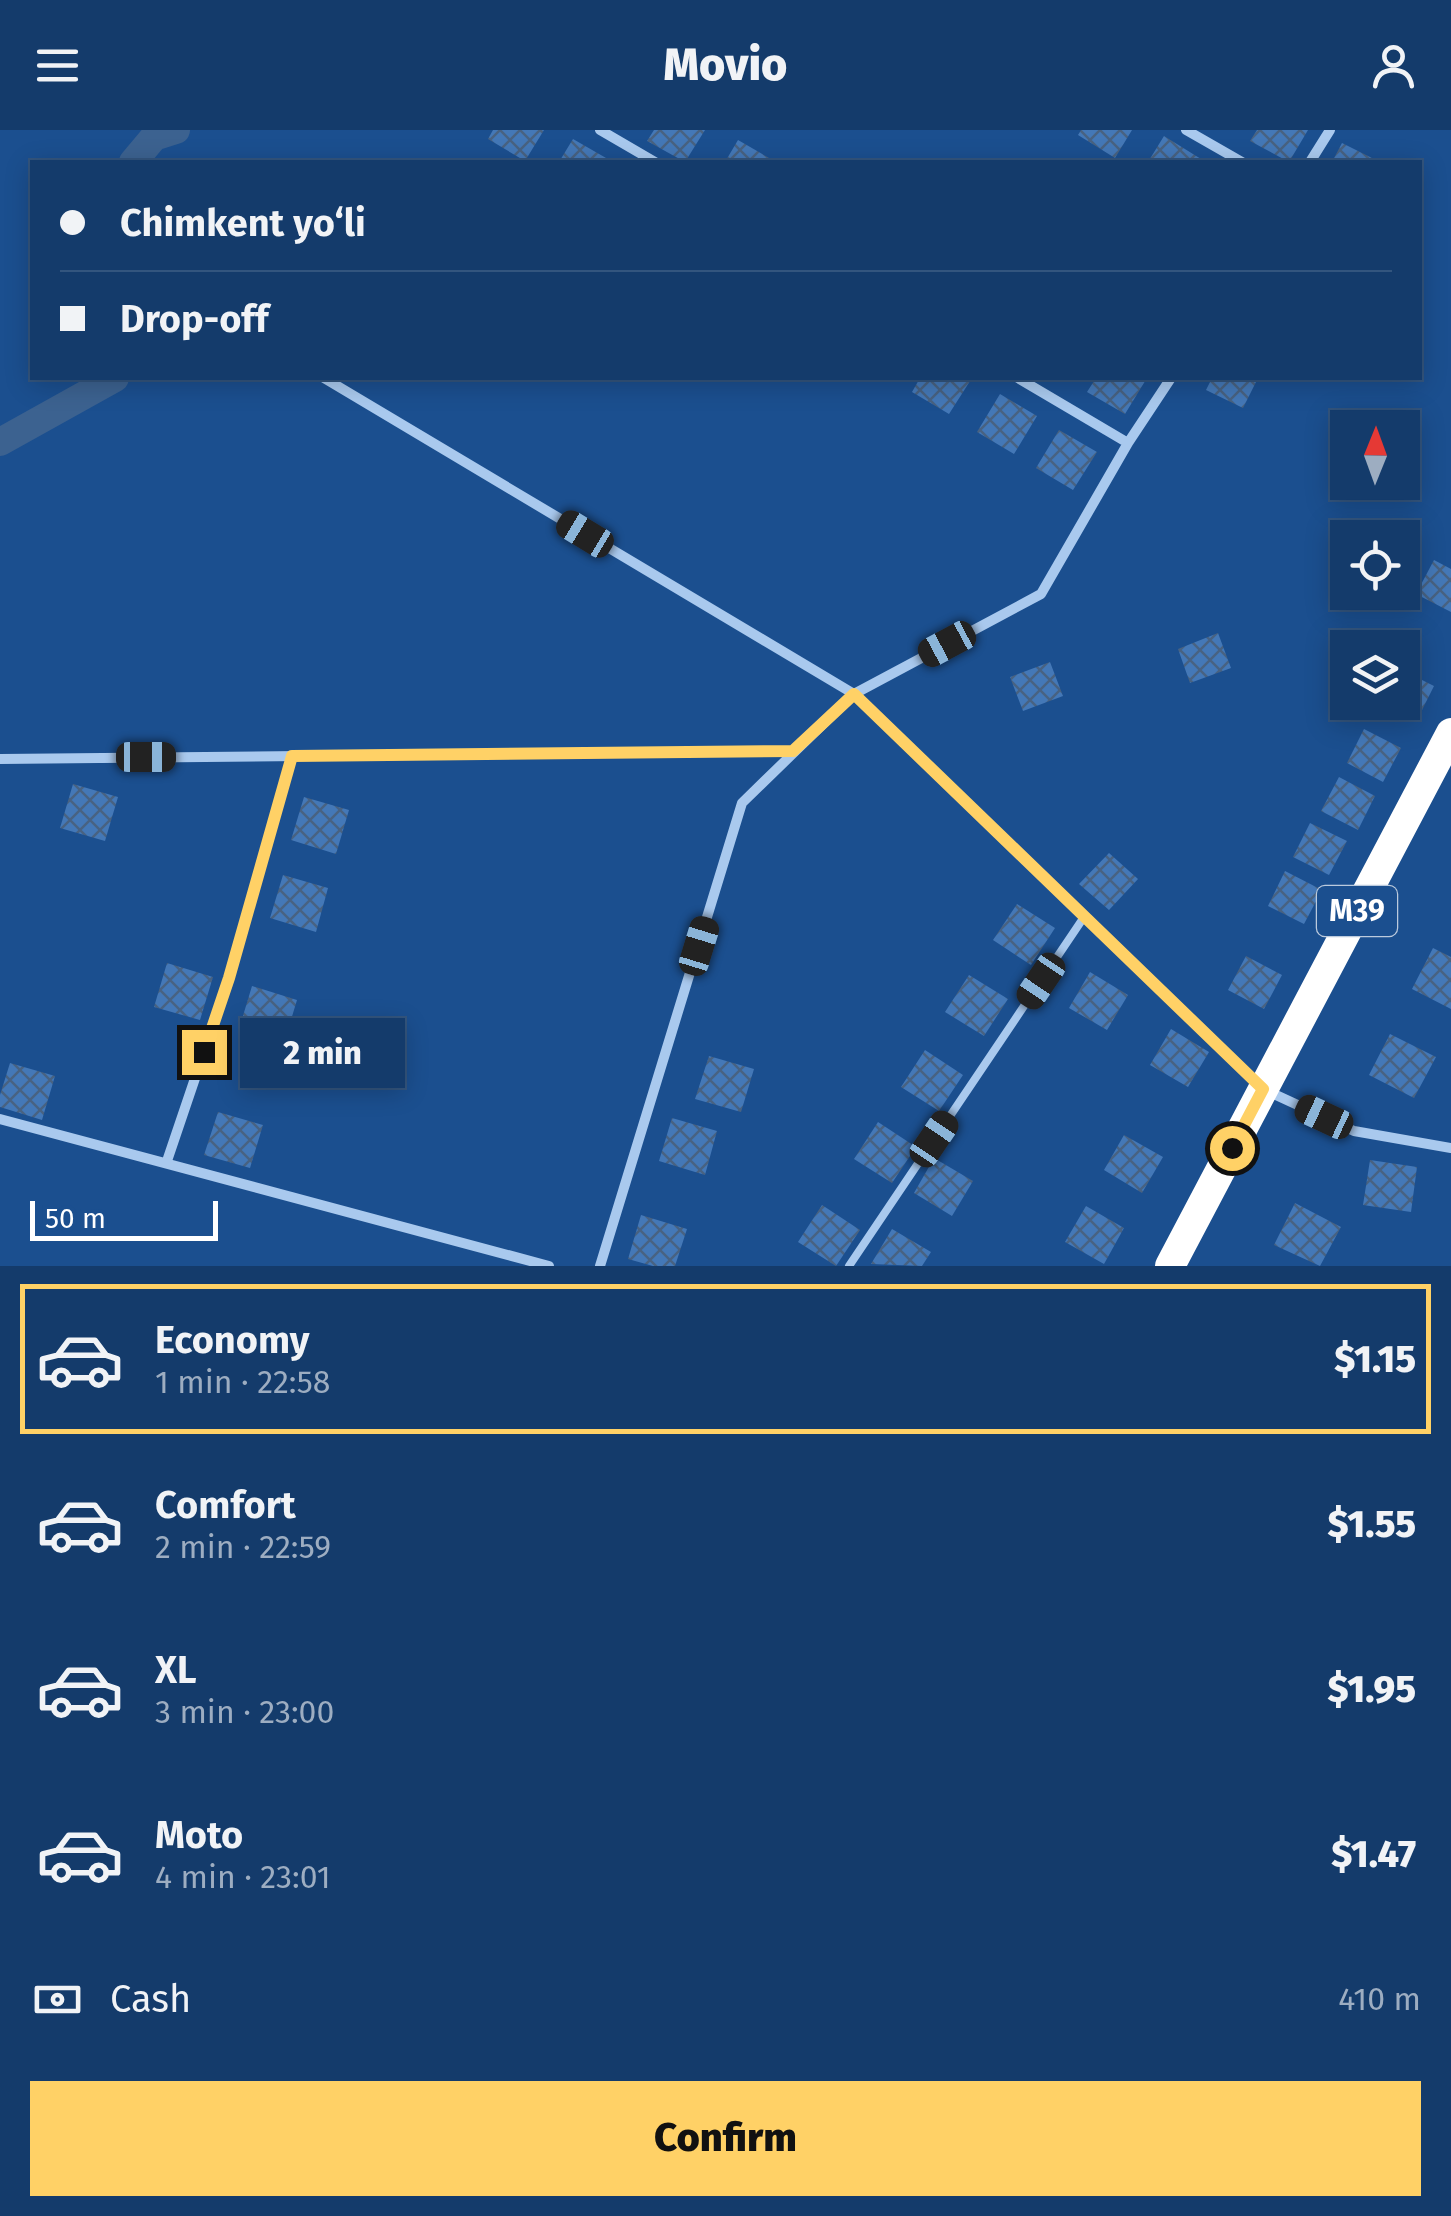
<!DOCTYPE html>
<html lang="en">
<head>
<meta charset="utf-8">
<style>
  :root { --surface:#143b6b; --page:#1d4271; --text:#f1f3f6; --muted:#9dadc1; --line:#33557e; --accent:#ffd166 }
  body { margin:0; font-family:"Fira Sans",sans-serif; background:var(--page); color:var(--text); height:100vh; display:flex; flex-direction:column; font-size:38px; white-space:nowrap }
  * { box-sizing:border-box; margin:0 }
  p { font-size:32px; color:var(--muted) }
  .icon { flex:none; width:55px; height:55px; fill:none; stroke:currentColor; stroke-width:2; stroke-linecap:round; stroke-linejoin:round }
  .map { position:relative; height:1136px; overflow:hidden }
  .details { display:flex; flex-direction:column; background:var(--surface); flex:1 }
  .details>* { flex:none }
  .hud { position:absolute; left:30px; top:30px; width:1392px; height:220px; border-radius:0px; box-shadow:0 5px 25px #0003,0 0 0 2px var(--line); display:grid; align-content:center; height:220px; padding:0 30px; background:var(--surface) }
  .needle { width:65px; rotate:1deg }
  .controls { position:absolute; left:1330px; top:280px; display:grid; gap:20px }
  .controls a { display:grid; place-items:center; width:90px; height:90px; border-radius:0px; background:var(--surface); box-shadow:0 5px 25px #0003,0 0 0 2px var(--line); font-size:50px }
  .scale { position:absolute; left:30px; bottom:25px; width:188px; box-sizing:border-box; padding-left:10px; border:5px solid #fff; border-top:0; font-size:28px; line-height:35px; white-space:nowrap; color:#fff; -webkit-text-stroke:8px #1b4f8f; paint-order:stroke }
  .end { position:absolute; width:45px; height:45px; margin:-22px; border:12px solid #ffd166; background:#111; box-shadow:0 0 0 5px #111 }
  .from { border-radius:50% }
  .bubble { position:absolute; height:70px; border-radius:0px; background:var(--surface); box-shadow:0 5px 25px #0003,0 0 0 2px var(--line); font-size:32px; font-weight:800; line-height:70px; text-align:center }
  .car { position:absolute; width:30px; height:60px; margin:-30px -15px; border-radius:12px; box-shadow:0 0 8px 2px #0007; background:linear-gradient(#222 24%,#8ab4d8 0 40%,#222 0 76%,#8ab4d8 0 86%,#222 0) }
  .hud b { display:flex; align-items:center; gap:35px; height:95px; font-size:38px }
  .hud b+b { border-top:2px solid var(--line) }
  .hud i { width:25px; height:25px; background:var(--text) }
  ul { padding:18px 0 0; list-style:none }
  li { display:flex; align-items:center; gap:30px; height:150px; margin:0 20px 15px; padding:0 10px; border:5px solid transparent; border-radius:0px }
  li div { flex:1 }
  li b { display:block; font-size:38px }
  li em { font-style:normal; font-weight:800 }
  li.current { border-color:var(--accent) }
  li>.icon { width:90px; height:90px; stroke-width:1.5 }
  .pay { display:flex; align-items:center; gap:25px; height:110px; padding:0 30px; font-size:38px }
  .pay p { margin-inline-start:auto }
  .primary-button { display:flex; gap:20px; margin-top:auto; padding:20px 30px }
  .primary-button a { flex:1; height:115px; border-radius:0px; background:var(--accent); color:#111; font-size:40px; font-weight:800; line-height:115px; text-align:center }
  header { display:flex; justify-content:space-between; align-items:center; height:130px; padding:0 30px; background:var(--surface); font-size:45px; font-weight:800 }
  .map>svg:first-child { display:block }
  .lines { fill:none; stroke-linecap:round; stroke-linejoin:round }
  .canal { stroke:#3c6290; stroke-width:28 }
  .building { fill:url(#building-cross-hatch) }
  .lane { stroke:#a9c9ee; stroke-width:8 }
  .street { stroke:#a9c9ee; stroke-width:10 }
  .highway { stroke:#fff; stroke-width:30 }
  .route { stroke:#ffd166; stroke-width:12 }
  .labels { text-anchor:middle; stroke-width:9; stroke-linejoin:round; paint-order:stroke }
  .shield { fill:#1b4f8f; stroke:#bbcadd; stroke-width:2.5 }
  .shield-label { font-size:30px; font-weight:bold; fill:#fff }
</style>
</head>
<body>
<header><svg class="icon" aria-label="menu" viewBox="0 0 24 24"><path d="M4 6h16M4 12h16M4 18h16"/></svg>Movio<svg class="icon" aria-label="person" viewBox="0 0 24 24"><circle cx="12" cy="8" r="4"/><path d="M4 21q1-7 8-7t8 7"/></svg></header>
<div class="map">
<svg width="1451" height="1136" viewBox="0 0 1451 1136">
  <defs>
    <pattern id="building-cross-hatch" width="8" height="8" patternUnits="userSpaceOnUse" patternTransform="scale(2.5)"><rect width="8" height="8" fill="#4478b7"/><path d="M0 0l8 8M0 8l8-8" fill="none" stroke="#486282"/></pattern>
  </defs>
  <rect width="100%" height="100%" fill="#1b4f8f"/>
  <g class="lines">
    <!-- canal -->
    <path class="canal" d="M133,32L154,7L176,0
      M0,312L115,248"/>
  </g>
  <!-- building -->
  <path class="building" d="M493,0H544L525,31L488,9Z
    M654,0H705L685,32L647,11Z
    M1081,0H1132L1115,28L1078,5Z
    M1257,0H1308L1289,32L1250,11Z
    M1164,6L1201,29L1199,32H1148Z
    M573,9L613,32H559Z
    M738,10L776,32H725Z
    M1342,13L1380,32H1332Z
    M920,248H972L949,284L912,262Z
    M1096,248H1147L1125,284L1087,262Z
    M1212,248H1258L1243,278L1206,260Z
    M1000,264L1037,286L1014,324L977,302Z
    M1059,300L1097,322L1073,360L1036,338Z
    M1348,311V352H1372L1366,364L1330,346Z
    M1434,430L1451,439V482L1416,464Z
    M1218,503L1231,538L1190,553L1178,519Z
    M1050,532L1063,566L1023,581L1010,547Z
    M1402,540L1434,556L1417,590L1382,572H1402Z
    M1364,599L1401,618L1383,652L1347,633Z
    M1339,647L1375,666L1358,700L1321,681Z
    M73,654L118,667L105,711L60,698Z
    M304,667L349,680L336,724L291,710Z
    M1310,693L1347,711L1329,745L1293,727Z
    M1109,723L1138,749L1109,780L1079,754Z
    M1285,741L1322,760L1304,794L1268,776Z
    M283,745L328,758L316,802L270,788Z
    M1017,774L1055,798L1031,835L993,810Z
    M1433,818L1451,827V879L1412,859Z
    M1246,826L1282,845L1264,879L1228,860Z
    M167,833L213,847L200,890L154,877Z
    M1090,842L1128,865L1107,900L1069,878Z
    M969,845L1008,869L984,906L945,882Z
    M252,856L297,870L284,913L239,899Z
    M1171,899L1209,922L1188,957L1150,935Z
    M1390,904L1436,927L1414,968L1369,945Z
    M925,920L963,945L939,981L901,957Z
    M709,926L754,939L741,982L695,969Z
    M10,933L55,946L42,990L0,977V965Z
    M218,982L263,995L250,1038L204,1025Z
    M672,988L717,1001L705,1045L659,1031Z
    M878,992L916,1017L892,1053L854,1029Z
    M1124,1005L1163,1027L1142,1063L1104,1040Z
    M934,1028L973,1051L952,1086L914,1063Z
    M1370,1030L1417,1037L1411,1082L1363,1075Z
    M1295,1073L1341,1097L1320,1136L1274,1115Z
    M822,1075L860,1100L836,1136L798,1112Z
    M1086,1076L1124,1098L1104,1134L1065,1112Z
    M641,1085L687,1099L675,1136H653L628,1129Z
    M892,1099L931,1122L922,1136L871,1134Z"/>
  <g class="lines">
    <!-- lane -->
    <path class="lane" d="M849,1136L1084,787"/>
    <!-- street -->
    <path class="street" d="M600,0L655,32
      M1186,0L1242,32
      M1310,32L1330,0
      M324,248L854,564L1263,959L1354,1001L1451,1018
      M1018,248L1128,313
      M0,629L793,621
      M0,989L549,1136
      M167,1031L229,848L292,626
      M600,1136L742,673L854,564L1041,464L1128,313L1171,248"/>
    <!-- highway -->
    <path class="highway" d="M1170,1136L1451,603"/>
  </g>
  <g class="lines">
    <!-- route -->
    <path class="route" d="M204,922L229,848L292,626L793,621L854,564L1263,959L1232,1018"/>
  </g>
  <g class="labels">
    <!-- shield labels -->
    <rect class="shield" x="1317" y="756" width="80" height="50" rx="8"/>
    <g class="shield-label">
      <text x="1357" y="791">M39</text>
    </g>
  </g>
</svg>
<div class="controls">
<a><svg class="needle" viewBox="-14 -14 28 28"><path d="M0-13l5 13h-10z" fill="#e53935"/><path d="M0 13l5-13h-10z" fill="#9dadc1"/></svg></a>
<a><svg class="icon" aria-label="locate" viewBox="0 0 24 24"><circle cx="12" cy="12" r="6"/><path d="M12 2v4M12 18v4M2 12h4M18 12h4"/></svg></a>
<a><svg class="icon" aria-label="layers" viewBox="0 0 24 24"><path d="M12 4l9 5-9 5-9-5zM3 14l9 5 9-5"/></svg></a>
</div>
<div class="scale">50 m</div>
<i class="end from" style="left:1232px;top:1018px"></i>
<i class="end" style="left:204px;top:922px"></i>
<div class="bubble" style="left:240px;top:888px;width:165px">2 min</div>
<i class="car" style="left:585px;top:404px;rotate:301deg"></i>
<i class="car" style="left:947px;top:514px;rotate:242deg"></i>
<i class="car" style="left:146px;top:627px;rotate:90deg"></i>
<i class="car" style="left:699px;top:816px;rotate:17deg"></i>
<i class="car" style="left:1041px;top:851px;rotate:214deg"></i>
<i class="car" style="left:1324px;top:987px;rotate:295deg"></i>
<i class="car" style="left:934px;top:1009px;rotate:34deg"></i>
<div class="hud">
<b><i class="from"></i>Chimkent yo‘li</b>
<b><i></i>Drop-off</b>
</div>
</div>
<section class="details">
<ul>
<li class="current"><svg class="icon" aria-label="car" viewBox="0 0 24 24"><path d="M5 17H2v-5l4-1 3-4h7l3 4 3 1v5h-3M9 17h6M6 11h13"/><circle cx="7" cy="17" r="2"/><circle cx="17" cy="17" r="2"/></svg><div><b>Economy</b><p>1 min · 22:58</p></div><em>$1.15</em></li>
<li><svg class="icon" aria-label="car" viewBox="0 0 24 24"><path d="M5 17H2v-5l4-1 3-4h7l3 4 3 1v5h-3M9 17h6M6 11h13"/><circle cx="7" cy="17" r="2"/><circle cx="17" cy="17" r="2"/></svg><div><b>Comfort</b><p>2 min · 22:59</p></div><em>$1.55</em></li>
<li><svg class="icon" aria-label="car" viewBox="0 0 24 24"><path d="M5 17H2v-5l4-1 3-4h7l3 4 3 1v5h-3M9 17h6M6 11h13"/><circle cx="7" cy="17" r="2"/><circle cx="17" cy="17" r="2"/></svg><div><b>XL</b><p>3 min · 23:00</p></div><em>$1.95</em></li>
<li><svg class="icon" aria-label="car" viewBox="0 0 24 24"><path d="M5 17H2v-5l4-1 3-4h7l3 4 3 1v5h-3M9 17h6M6 11h13"/><circle cx="7" cy="17" r="2"/><circle cx="17" cy="17" r="2"/></svg><div><b>Moto</b><p>4 min · 23:01</p></div><em>$1.47</em></li>
</ul>
<div class="pay"><svg class="icon" aria-label="cash" viewBox="0 0 24 24"><path d="M3 7h18v10H3z"/><circle cx="12" cy="12" r="2"/></svg>Cash<p>410 m</p></div>
<div class="primary-button"><a>Confirm</a></div>
</section>
</body>
</html>
